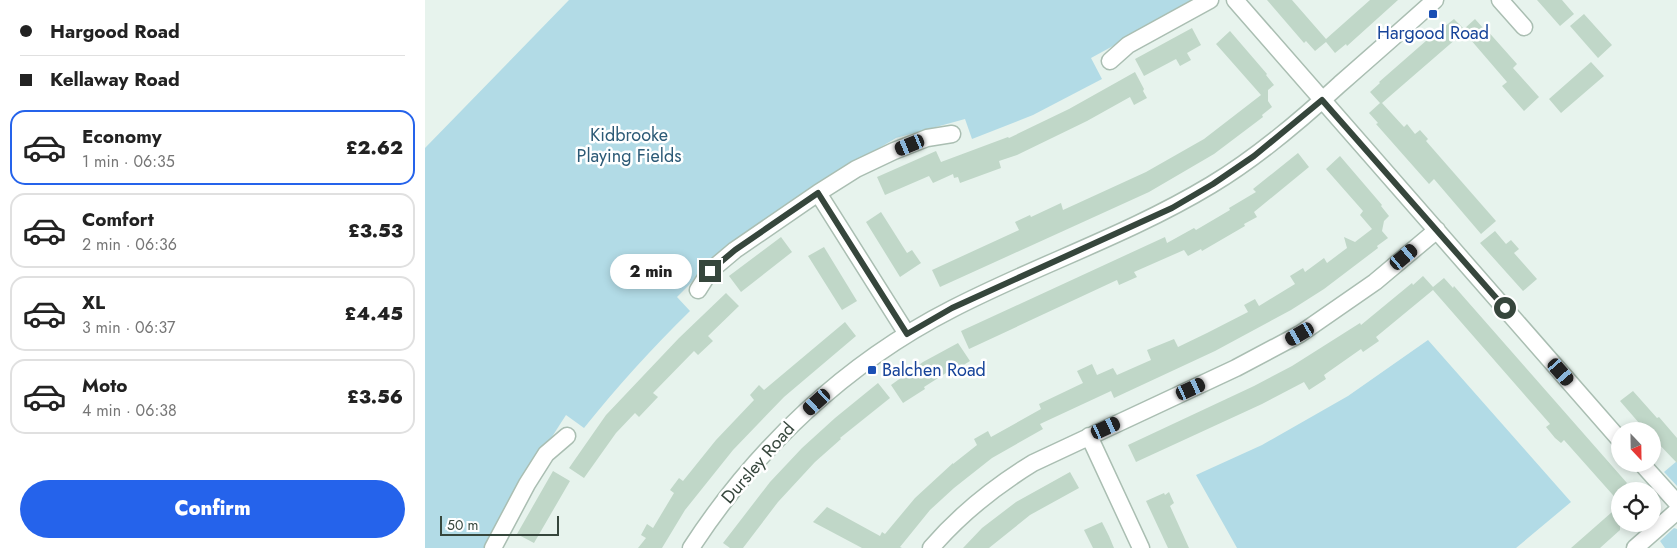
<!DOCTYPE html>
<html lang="en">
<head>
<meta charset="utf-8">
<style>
  :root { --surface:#fff; --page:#f6f6f6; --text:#222; --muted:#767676; --line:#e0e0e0; --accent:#2563eb }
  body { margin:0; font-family:Jost,sans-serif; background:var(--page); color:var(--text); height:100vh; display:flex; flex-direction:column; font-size:19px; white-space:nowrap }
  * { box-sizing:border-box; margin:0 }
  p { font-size:16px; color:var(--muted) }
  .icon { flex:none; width:28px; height:28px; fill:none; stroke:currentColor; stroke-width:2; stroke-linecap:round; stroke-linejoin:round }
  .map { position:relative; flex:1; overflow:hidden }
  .side { display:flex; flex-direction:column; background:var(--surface); width:425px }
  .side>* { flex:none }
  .hud { display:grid; align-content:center; height:110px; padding:0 20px; background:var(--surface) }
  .needle { width:32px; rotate:158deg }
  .controls { position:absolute; left:1186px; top:422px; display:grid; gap:10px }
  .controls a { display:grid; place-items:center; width:50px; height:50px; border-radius:50%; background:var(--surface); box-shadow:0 2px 8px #0003; font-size:25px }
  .scale { position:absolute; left:15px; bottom:12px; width:119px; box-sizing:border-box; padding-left:5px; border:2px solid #36463c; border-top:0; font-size:14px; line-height:18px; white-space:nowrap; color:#36463c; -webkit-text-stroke:4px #fff; paint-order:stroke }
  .end { position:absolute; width:22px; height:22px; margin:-11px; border:6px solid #36463c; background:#fff; box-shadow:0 0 0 2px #fff }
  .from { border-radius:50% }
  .bubble { position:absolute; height:35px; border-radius:18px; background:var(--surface); box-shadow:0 2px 8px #0003; font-size:16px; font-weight:800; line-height:35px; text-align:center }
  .car { position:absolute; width:15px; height:30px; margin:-15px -8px; border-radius:6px; box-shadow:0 0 4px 1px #0007; background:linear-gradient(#222 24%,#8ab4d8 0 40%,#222 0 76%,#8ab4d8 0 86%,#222 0) }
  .hud b { display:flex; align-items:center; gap:18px; height:48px; font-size:19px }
  .hud b+b { border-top:1px solid var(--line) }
  .hud i { width:12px; height:12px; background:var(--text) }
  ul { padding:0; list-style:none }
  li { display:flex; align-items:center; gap:15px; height:75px; margin:0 10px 8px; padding:0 10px; border:2px solid var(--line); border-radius:15px }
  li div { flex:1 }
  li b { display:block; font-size:19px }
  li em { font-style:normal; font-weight:800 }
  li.selected { border-color:var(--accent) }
  li>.icon { width:45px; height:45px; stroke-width:1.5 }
  .action { display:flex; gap:10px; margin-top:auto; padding:10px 20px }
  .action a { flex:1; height:58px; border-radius:30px; background:var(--accent); color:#fff; font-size:20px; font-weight:800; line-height:58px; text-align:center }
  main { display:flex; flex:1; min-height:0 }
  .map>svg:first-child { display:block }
  .green { fill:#b2dbe6 }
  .building { fill:#c0d7c8 }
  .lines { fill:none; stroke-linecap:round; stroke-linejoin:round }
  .minor-casing { stroke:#aabeb2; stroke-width:19 }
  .minor { stroke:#fff; stroke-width:16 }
  .route { stroke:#36463c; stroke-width:6 }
  .transit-dot { fill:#1a4fb4; stroke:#fff; stroke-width:2 }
  .labels { text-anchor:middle; stroke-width:5; stroke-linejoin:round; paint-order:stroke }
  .transit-label { font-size:18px; fill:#164399; stroke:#fff }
  .park-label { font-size:18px; fill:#2c5a76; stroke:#fff }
  .street-label { font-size:18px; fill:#36463c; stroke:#fff }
</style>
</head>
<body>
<main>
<section class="side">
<div class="hud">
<b><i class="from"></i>Hargood Road</b>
<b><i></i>Kellaway Road</b>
</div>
<ul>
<li class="selected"><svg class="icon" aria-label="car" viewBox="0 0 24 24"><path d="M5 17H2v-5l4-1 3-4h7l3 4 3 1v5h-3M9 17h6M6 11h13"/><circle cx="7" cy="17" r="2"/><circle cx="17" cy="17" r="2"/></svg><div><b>Economy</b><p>1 min · 06:35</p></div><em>£2.62</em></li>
<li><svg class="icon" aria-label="car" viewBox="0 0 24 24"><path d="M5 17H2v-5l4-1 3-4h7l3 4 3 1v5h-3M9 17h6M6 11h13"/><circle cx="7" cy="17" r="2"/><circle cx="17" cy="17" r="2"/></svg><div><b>Comfort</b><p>2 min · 06:36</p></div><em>£3.53</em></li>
<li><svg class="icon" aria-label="car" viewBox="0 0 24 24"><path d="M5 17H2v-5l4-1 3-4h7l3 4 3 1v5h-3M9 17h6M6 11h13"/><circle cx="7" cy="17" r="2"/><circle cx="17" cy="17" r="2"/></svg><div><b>XL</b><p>3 min · 06:37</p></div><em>£4.45</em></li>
<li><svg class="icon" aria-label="car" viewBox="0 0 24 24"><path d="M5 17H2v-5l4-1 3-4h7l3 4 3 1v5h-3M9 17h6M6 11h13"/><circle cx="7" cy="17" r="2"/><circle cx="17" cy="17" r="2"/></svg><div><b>Moto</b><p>4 min · 06:38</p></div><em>£3.56</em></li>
</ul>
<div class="action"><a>Confirm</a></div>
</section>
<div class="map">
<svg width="1252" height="548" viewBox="0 0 1252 548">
  <rect width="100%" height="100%" fill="#e7f3ed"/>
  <!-- green -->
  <path class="green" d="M144,0H772L666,58L677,79L608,115L547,139L540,119L471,138L434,160L273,276L252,297L265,311C226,349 193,386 159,428L141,415L103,474L63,548H0V148Z
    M1003,340L1146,502L1091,548H812L771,475L837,445L923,396Z
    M1252,461V486L1239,472Z
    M1249,528L1252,529V548H1240L1235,541Z"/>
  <!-- building -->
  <path class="building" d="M842,0H867L901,39L945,0H973L922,46L921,44L910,53L901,42L890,51L881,41L879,43Z
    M1112,0H1137L1149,14L1135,26Z
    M1159,14L1187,45L1173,58L1145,26Z
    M1029,19L1039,29L1050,19L1059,29L1060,28L1092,64L1088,68L1114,97L1099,111L1077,86L1082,82L1039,32L957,103L979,127L982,124L990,134L995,130L1003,139L1001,141L1071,221L1056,234L1009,179L1004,184L951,124L953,123L944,113L955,103L945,92L955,83L954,82L1018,26L1019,27Z
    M767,28L776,45L762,53L766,60L755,66L751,59L719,76L710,59Z
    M805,31L842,74L841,75L849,85L843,90V101L847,107L837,115L838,117L789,154L724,192L515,287L507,270L594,230L590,222L605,215L606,217L636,203L638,210L721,172L779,139L836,95L791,44Z
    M1166,62L1179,76L1136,113L1124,99Z
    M710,72L719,89L718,91L722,98L709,105L705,97L662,121L592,155L574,161L576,168L535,183L533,177L529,178L528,174L508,183L504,176L460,195L452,177L511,151L516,162L583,137L584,138L644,109Z
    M873,153L884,167L829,212L832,217L819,224L820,226L777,251L776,249L763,256L759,250L709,272L712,277L694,285L692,280L544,349L536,331L740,237L742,243L769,228L771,230L805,210L804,208L831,192L828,189Z
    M915,156L957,205L956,206L964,216L959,221L957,231L963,238L952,246L953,248L899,289L866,310L790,351L689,398L686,391L615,424L618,429L567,458L529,488L505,510L475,547L477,548H437L388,522L402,507L455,536L457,532L460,534L490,498L528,463V464L552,445L549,439L563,431L566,437L616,409L614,404L658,383L652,371L667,364L672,375L688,368L692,375L726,360L722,350L749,339L753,347L782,333L823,312L819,305L830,299L834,306L870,284L865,276L878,268L880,272L899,258L902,263L922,248L919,237L930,242L947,229L935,215L938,211L901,169Z
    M456,212L482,253L487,250L496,263L475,277L441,222Z
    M1070,231L1081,244L1086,240L1094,249L1089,253L1112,279L1098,291L1055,243Z
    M356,237L367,252L316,292L304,276Z
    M399,247L432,301L417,310L383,256Z
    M998,276L1008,287L1019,278L1028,288L1029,286L1202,483L1201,484L1207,491H1195V503L1139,440L1136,443L1130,438L1121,427L1125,424L1008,290L951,337L954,341L938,352L936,349L899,375L901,379L884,390L879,382L837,404L711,462L703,445L829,386L867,366L935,323L936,325L987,283L988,285Z
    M301,293L314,306L283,336L288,341L273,355L269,351L228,393L233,397L214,417L210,413L191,433L159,478L144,468L181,415L254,338Z
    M420,322L431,336L359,397L308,450L260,510L237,548H213L221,538L216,535L222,524L228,528L249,493L245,490L254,478L258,481L291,440L329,400L325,395L334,385L339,390Z
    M533,343L545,361L522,375L521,373L499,387L500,389L478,403L466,385L498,362Z
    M453,383L465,398L415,438L416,439L390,462L353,502L318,548H305L298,543L345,482L377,448L410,418Z
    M1208,391L1232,418L1234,417L1252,438V463L1228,438V431H1221L1195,401Z
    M128,471L145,481L109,543L92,534Z
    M645,472L654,488L605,515L564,548H538L557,528L591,502Z
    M744,492L749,503L745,506L764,548H743L721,501L739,493L740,495Z
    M1195,505V530L1175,548H1146Z
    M677,522L684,536L689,548H668L659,530Z"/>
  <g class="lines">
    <!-- minor casing -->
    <g class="minor-casing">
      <path id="minor" d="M810,0L1195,440
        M1075,0L1099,27
        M685,61L703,45L785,0
        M393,193L482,334
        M273,290L285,271L310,250L393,193L431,169L469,151L502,138L527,134
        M664,436L716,548
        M1217,464L1252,503
        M68,548L102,484L121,454L142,436
        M266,548C331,448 421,363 527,309C612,265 703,235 786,185C833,157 875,121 915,84C947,56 979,28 1010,0
        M506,548C536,513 569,487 608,463L811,368L875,334L950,282L1012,230
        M1210,548L1252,511"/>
    </g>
    <!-- minor -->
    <use href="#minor" class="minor"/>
  </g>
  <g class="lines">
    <!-- route -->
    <path class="route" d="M285,271L310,250L393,193L482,334L527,308L747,208L788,184L829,156L897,100L1080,308"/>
  </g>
  <!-- markers -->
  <g class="transit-dot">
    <rect x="1003" y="9" width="10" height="10" rx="2.5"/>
    <rect x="442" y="365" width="10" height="10" rx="2.5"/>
  </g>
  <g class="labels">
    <!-- transit labels -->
    <g class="transit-label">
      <text x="1008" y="39">Hargood Road</text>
      <text x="457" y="376" text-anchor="start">Balchen Road</text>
    </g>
    <!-- park labels -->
    <g class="park-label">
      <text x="204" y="141">Kidbrooke<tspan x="204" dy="21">Playing Fields</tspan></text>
    </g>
    <!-- street labels -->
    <g class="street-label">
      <text transform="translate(333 463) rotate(-49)" y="6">Dursley Road</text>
    </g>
  </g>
</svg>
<div class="controls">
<a><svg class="needle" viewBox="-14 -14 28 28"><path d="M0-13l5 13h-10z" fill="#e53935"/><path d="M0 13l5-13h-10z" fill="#767676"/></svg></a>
<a><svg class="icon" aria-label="locate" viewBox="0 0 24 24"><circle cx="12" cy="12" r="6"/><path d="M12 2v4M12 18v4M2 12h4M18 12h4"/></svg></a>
</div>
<div class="scale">50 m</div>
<i class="end from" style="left:1080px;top:308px"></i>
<i class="end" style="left:285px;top:271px"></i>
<div class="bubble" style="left:185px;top:254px;width:82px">2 min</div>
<i class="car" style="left:485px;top:145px;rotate:248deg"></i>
<i class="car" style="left:979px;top:257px;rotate:50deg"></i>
<i class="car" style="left:875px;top:334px;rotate:240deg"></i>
<i class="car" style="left:1136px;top:372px;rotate:139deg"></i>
<i class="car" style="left:766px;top:389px;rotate:65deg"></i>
<i class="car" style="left:392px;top:402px;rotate:228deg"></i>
<i class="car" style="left:681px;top:428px;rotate:65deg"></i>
</div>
</main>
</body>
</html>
